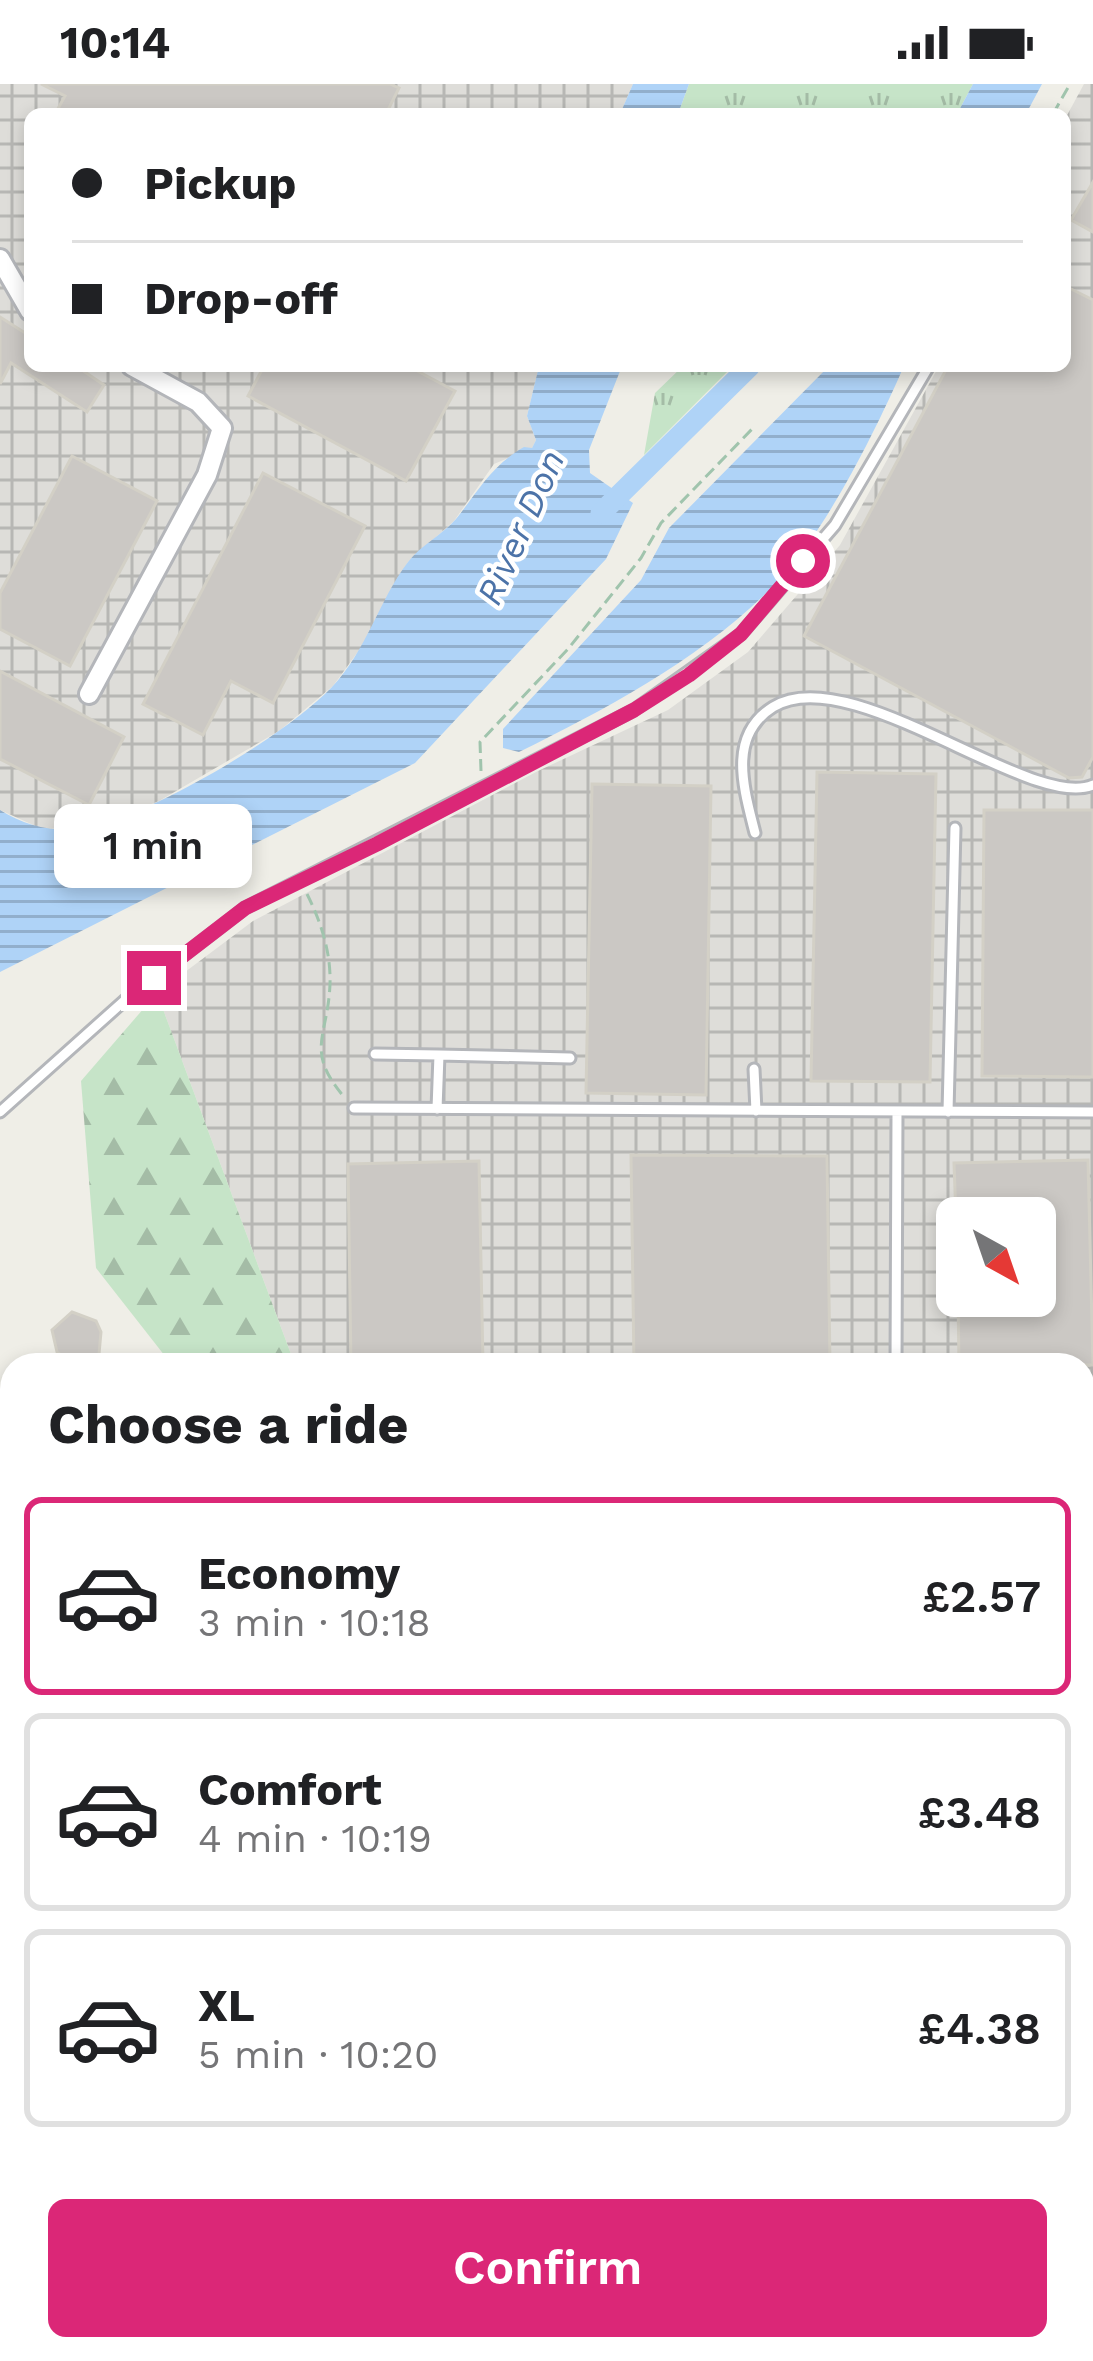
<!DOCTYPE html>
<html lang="en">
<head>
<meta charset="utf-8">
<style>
  :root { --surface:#fff; --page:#f6f6f6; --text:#202124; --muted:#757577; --line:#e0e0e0; --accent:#db2777 }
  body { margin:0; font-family:"Work Sans",sans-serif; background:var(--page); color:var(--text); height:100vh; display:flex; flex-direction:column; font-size:45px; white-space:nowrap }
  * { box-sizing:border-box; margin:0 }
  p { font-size:39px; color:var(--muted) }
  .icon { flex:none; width:66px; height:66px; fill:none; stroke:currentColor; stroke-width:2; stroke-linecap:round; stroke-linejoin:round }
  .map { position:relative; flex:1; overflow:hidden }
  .details { position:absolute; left:0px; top:1269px; width:1095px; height:1008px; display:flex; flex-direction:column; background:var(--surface); border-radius:36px 36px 0 0; box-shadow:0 6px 18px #0003 }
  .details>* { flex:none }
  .guide { position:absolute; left:24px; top:24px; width:1047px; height:264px; border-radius:18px; box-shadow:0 6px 18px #0003; display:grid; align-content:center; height:264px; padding:0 48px; background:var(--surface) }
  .needle { width:78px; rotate:140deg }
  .fabs { position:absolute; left:936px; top:1113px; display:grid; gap:24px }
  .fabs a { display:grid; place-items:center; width:120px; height:120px; border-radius:18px; background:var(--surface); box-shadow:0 6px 18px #0003; font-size:60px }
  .end { position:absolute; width:54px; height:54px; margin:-27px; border:15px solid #db2777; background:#fff; box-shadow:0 0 0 6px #fff }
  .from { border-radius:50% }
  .bubble { position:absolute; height:84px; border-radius:18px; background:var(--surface); box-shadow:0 6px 18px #0003; font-size:39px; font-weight:600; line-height:84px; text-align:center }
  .guide b { display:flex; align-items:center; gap:42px; height:114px; font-size:45px }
  .guide b+b { border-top:3px solid var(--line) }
  .guide i { width:30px; height:30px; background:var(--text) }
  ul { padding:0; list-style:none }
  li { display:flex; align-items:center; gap:36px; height:198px; margin:0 24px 18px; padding:0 24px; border:6px solid var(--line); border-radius:18px }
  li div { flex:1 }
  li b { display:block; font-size:45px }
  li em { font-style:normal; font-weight:600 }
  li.selected { border-color:var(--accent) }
  li>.icon { width:108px; height:108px; stroke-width:1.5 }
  h2 { padding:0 48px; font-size:54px; line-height:144px }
  .cta { display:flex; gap:24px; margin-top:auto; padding:24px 48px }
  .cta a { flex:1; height:138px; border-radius:18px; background:var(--accent); color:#fff; font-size:48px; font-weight:600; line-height:138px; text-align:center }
  .status { display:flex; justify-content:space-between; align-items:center; height:84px; padding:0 60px; background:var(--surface); direction:ltr }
  .status svg { height:33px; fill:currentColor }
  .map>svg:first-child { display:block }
  .industrial { fill:url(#industrial-grid); fill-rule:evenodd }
  .grass { fill:url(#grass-tufts) }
  .forest { fill:url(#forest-firs) }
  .water { fill:url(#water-rules) }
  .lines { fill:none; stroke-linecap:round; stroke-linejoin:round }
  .canal { stroke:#afd3f7; stroke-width:21 }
  .building { fill:#cbc8c4; stroke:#d3d0c6; stroke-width:3 }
  .service-casing { stroke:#b4b6ba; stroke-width:15 }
  .minor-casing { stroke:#b4b6ba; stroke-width:24 }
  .path { stroke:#a0c4ad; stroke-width:3; stroke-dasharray:12 6; stroke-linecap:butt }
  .service { stroke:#fff; stroke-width:9 }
  .minor { stroke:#fff; stroke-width:18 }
  .route { stroke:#db2777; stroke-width:15 }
  .labels { text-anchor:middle; stroke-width:9; stroke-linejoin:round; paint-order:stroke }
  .water-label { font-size:36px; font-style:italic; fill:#4c73a8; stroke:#fff }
</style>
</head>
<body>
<div class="status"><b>10:14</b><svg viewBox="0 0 49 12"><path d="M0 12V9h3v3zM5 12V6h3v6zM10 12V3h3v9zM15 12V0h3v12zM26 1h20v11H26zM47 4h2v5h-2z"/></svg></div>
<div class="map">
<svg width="1093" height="2277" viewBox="0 0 1093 2277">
  <defs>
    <pattern id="industrial-grid" width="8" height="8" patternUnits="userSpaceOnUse" patternTransform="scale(3)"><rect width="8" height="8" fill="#deddd9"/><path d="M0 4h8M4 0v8" fill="none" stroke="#b7b7b4"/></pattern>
    <pattern id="grass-tufts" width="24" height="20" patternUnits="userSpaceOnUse" patternTransform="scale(3)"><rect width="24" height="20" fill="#c6e4c8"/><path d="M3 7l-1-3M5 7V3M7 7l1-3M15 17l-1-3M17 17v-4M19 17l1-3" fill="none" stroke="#a4bca6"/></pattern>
    <pattern id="forest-firs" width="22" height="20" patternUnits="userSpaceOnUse" patternTransform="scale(3)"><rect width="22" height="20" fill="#c6e4c8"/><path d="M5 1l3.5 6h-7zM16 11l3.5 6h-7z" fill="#a4bca6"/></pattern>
    <pattern id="water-rules" width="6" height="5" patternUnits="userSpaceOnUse" patternTransform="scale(3)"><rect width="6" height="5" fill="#afd3f7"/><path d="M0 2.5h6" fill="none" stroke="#92afcc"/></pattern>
  </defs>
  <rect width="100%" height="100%" fill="#efeee7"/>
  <!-- industrial -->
  <path class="industrial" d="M0,0H633L620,30H30V282H539L527,332L536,356L532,364L494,380L454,437L408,478L376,543L333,602L279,647L159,717L94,743L42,745L0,726Z
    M1084,0H1093V2277H1004L1003,2265H1083V1281H295L157,909L253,837L538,687L668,626L748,568L840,461L939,282H1065V35ZM957,1134H1035V1212H957Z"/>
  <!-- grass -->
  <path class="grass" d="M689,0H973L957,30H678Z
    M683,282H733L644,371L655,309Z
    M12,2006V2265H949V2277H0V2012Z"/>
  <!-- forest -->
  <path class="forest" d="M157,909L295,1281H172L96,1184L81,997Z"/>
  <!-- water -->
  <path class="water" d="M633,0H689L678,30H620Z
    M973,0H1042L1026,30H957Z
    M539,282H622L589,366L590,389L633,419L606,475L415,679L0,888V726C29,744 63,751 96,742C162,724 285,652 332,603C367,566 379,516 408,478C421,461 442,451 456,435C479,406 491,382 524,363L532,364L536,356L527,332Z
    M829,282H904C875,348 828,443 779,496C708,571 610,623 519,668L503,664V645L641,496L669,444Z"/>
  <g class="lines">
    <!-- canal -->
    <path class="canal" d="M601,429L750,282"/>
  </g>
  <!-- building -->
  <path class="building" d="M41,0H390L399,4L386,30H55L65,12Z
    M1093,98V148L1071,136Z
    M1065,202L1093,216V673L1082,693L1069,694L804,552L948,282H1065Z
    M0,233L30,252V282H76L104,301L87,328L11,279L0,300Z
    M264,282H408L455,307L406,397L248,312Z
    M72,372L157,417L70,582L0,545V509Z
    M263,389L365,442L273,619L231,597L203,651L143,620Z
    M0,587L124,653L89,721L0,675Z
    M817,688L936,690L930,998L811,997Z
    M592,700L711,702L706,1011L586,1009Z
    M984,726H1093V993L982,992Z
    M631,1071L827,1072L830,1281H634Z
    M1088,1076L1093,1281H959L958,1212H1035V1134H956L954,1079Z
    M479,1077L483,1281H351L348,1080Z
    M72,1228L96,1237L101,1248L98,1281H73L57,1268L52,1246Z"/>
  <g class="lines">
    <!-- service casing -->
    <g class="service-casing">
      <path id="service" d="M755,749C744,705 727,652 773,623C850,575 1032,728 1093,701
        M375,970L439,971L437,1025
        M439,971L570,974
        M754,985L756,1027
        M354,1024L1093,1028
        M0,1028L124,917L245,824L634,626L741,550L835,441L929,282
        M948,1028L955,744
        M896,1281L897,1028
        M1083,1631L1093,1639
        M1083,1785H1093
        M1083,1851H1093"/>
    </g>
    <!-- minor casing -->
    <g class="minor-casing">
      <path id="minor" d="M0,175L30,227
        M89,610L207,391L222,344L198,318L132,282"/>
    </g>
    <!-- path -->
    <path class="path" d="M1053,30L1070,0
      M481,687L480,658L568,565L641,474L661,439L755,342
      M307,810C321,838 331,868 330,900C328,954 304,966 345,1014"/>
    <!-- service -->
    <use href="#service" class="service"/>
    <!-- minor -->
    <use href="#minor" class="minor"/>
  </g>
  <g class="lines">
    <!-- route -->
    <path class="route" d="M154,894L245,824L377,760L634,626L689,591L741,550L803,477"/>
  </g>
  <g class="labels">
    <!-- water labels -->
    <g class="water-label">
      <text transform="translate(520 443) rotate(-66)" y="13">River Don</text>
    </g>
  </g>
</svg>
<div class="fabs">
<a><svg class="needle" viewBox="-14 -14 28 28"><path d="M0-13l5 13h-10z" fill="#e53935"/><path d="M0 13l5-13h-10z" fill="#757577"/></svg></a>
</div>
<i class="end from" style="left:803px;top:477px"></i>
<i class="end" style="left:154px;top:894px"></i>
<div class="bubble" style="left:54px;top:720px;width:198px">1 min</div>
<div class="guide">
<b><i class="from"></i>Pickup</b>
<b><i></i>Drop-off</b>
</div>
<section class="details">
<h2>Choose a ride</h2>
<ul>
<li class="selected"><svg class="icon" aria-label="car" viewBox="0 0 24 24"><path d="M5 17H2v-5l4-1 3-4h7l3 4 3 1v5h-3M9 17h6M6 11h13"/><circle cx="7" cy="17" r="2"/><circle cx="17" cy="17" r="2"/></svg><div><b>Economy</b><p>3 min · 10:18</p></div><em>£2.57</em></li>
<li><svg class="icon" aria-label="car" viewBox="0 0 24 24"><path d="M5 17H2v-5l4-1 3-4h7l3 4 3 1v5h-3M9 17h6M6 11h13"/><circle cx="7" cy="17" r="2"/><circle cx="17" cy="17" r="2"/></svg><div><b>Comfort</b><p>4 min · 10:19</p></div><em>£3.48</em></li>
<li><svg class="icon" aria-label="car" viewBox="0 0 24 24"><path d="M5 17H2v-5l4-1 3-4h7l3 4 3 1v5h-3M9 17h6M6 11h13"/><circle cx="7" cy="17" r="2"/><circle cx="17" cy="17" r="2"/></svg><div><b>XL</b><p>5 min · 10:20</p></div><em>£4.38</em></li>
</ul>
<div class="cta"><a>Confirm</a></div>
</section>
</div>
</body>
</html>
